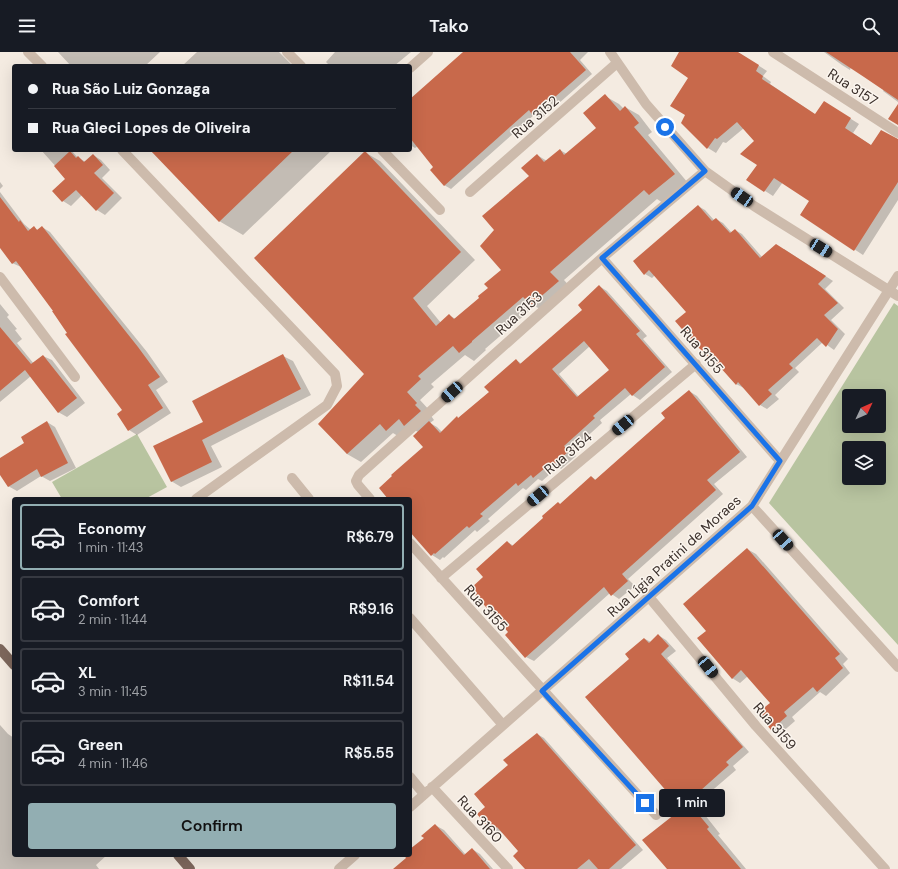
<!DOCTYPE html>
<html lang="en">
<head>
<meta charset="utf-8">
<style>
  :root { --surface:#171b24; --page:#242831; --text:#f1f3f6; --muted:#9ea1a6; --line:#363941; --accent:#92aeb2 }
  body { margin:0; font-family:"DM Sans",sans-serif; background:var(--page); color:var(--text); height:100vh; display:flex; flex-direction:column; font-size:15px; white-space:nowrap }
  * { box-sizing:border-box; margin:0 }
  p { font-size:13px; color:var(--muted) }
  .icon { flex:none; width:22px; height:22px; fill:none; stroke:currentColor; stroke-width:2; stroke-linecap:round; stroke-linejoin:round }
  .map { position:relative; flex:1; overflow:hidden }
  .details { position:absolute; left:12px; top:445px; width:400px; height:360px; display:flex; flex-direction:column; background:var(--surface); border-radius:4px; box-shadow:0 4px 16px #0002 }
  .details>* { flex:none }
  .hud { position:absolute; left:12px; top:12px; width:400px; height:88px; border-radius:4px; box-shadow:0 4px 16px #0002; display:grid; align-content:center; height:88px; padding:0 16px; background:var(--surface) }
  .needle { width:26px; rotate:46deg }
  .buttons { position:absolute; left:842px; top:337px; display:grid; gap:8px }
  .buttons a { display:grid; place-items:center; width:44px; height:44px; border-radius:4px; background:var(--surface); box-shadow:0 4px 16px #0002; font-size:20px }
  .end { position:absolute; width:18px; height:18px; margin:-9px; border:5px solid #1a73e8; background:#fff; box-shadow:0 0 0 2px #fff }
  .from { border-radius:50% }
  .bubble { position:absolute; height:28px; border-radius:4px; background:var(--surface); box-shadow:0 4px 16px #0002; font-size:13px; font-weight:600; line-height:28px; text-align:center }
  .car { position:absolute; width:12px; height:24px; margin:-12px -6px; border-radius:5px; box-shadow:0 0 3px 1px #0007; background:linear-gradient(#222 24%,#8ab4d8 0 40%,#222 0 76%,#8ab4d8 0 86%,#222 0) }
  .hud b { display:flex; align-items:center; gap:14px; height:38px; font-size:15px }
  .hud b+b { border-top:1px solid var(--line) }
  .hud i { width:10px; height:10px; background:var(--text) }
  ul { padding:7px 0 0; list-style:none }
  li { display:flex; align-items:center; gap:12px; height:66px; margin:0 8px 6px; padding:0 8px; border:2px solid var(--line); border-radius:4px }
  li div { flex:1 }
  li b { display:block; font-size:15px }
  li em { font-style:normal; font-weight:600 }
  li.current { border-color:var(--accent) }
  li>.icon { width:36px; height:36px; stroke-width:1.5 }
  .action { display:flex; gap:8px; margin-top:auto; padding:8px 16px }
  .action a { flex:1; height:46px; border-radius:4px; background:var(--accent); color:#111; font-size:16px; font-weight:600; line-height:46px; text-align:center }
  header { display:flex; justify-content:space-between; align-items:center; height:52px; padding:0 16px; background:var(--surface); font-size:18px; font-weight:600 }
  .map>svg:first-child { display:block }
  .green { fill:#b8c4a0; fill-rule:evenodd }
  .shadow { fill:#0003; fill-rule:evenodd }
  .building { fill:#c8694b; fill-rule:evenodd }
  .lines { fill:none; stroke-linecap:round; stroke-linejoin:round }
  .minor { stroke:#cdbbac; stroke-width:10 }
  .major { stroke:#7d675c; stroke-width:10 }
  .route { stroke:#1a73e8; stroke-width:5 }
  .labels { text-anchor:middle; stroke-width:3; stroke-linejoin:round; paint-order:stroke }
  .street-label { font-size:14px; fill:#3b302b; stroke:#fbf5ee }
</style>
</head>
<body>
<header><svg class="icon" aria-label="menu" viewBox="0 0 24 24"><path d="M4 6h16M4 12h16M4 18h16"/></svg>Tako<svg class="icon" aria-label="search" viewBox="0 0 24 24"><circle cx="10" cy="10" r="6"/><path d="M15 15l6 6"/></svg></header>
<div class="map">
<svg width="898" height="817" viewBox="0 0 898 817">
  <rect width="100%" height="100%" fill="#f4ebe1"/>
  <!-- green -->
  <path class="green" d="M894,251L898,254V593L769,451ZM849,344H879V374H849ZM849,396H879V426H849Z
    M137,382L167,435L145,447H62L52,430Z"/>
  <!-- shadow -->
  <path class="shadow" d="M58,0H160L145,14H71Z
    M197,0H279L293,14H182Z
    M335,0H411L394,14H330L326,10Z
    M465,0H588L580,8L592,22L541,67L534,63L451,137L444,133L434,115L418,94L415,96L410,93V48Z
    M681,0H737L767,19L763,24L771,30L770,32L816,63L832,55L859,72L853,81L872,94L898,97V148L863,203L801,162L811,148L783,130L773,144L748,128L758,112L755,89L744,76L726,91L723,90L716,101L708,96L682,70L687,63L689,26Z
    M824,0H898V50L883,39L884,37L851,15L850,18L842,13Z
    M605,44L619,52L624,57L625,55L639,63L652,80L648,83L688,131L663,151L657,147L564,228L572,237L546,261L535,254L485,297L486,298L474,309L465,303L431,332L434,335L420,348L431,360L429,361L434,368L430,371L437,375L442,380L490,340L516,308L522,312L583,258L599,234L607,239L647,284L643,287L672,320L640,348L631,342L600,368L602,371L571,399L576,404L561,417L558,415L542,429L538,427L526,438L523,436L488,467L490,469L477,480L475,478L444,506L443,505L440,508L432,503L410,478V447H389L424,395L418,380L411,376L401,386L393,381L361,410L347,402L320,372L366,322V101L380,109L475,208L427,254L441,271L450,264L456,267L481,246L502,218L496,178L530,125L537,103L547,109L560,98L567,102L598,76ZM590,294L610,318L579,345L559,322Z
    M41,98H71L78,106L86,110L93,103L101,108L110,118L102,126L122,146L105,163L97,158L82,143L71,154L63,149L67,127Z
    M152,98H332L243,183L219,169Z
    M0,130L3,134L0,137Z
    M0,140L24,172L31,178L34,176L38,178L42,175L50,180L147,300L168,330L156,338L171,361L137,383L129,378L123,358L68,281L54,259L21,215L12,211L0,194Z
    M698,154L705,158L714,168L716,167L723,171L732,181L735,178L742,182L762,205L784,197L833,229L825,237L844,256L831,268L845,282L834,298L823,290L795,316L799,320L775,343L779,347L767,357L760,353L744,336L736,332L717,311L709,307L687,260L655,223L652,226L645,222Z
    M0,252L9,263L7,265L17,277L15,278L22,287L17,291L34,312L43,304L52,308L85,351L67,365L58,360L31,324L0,350Z
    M283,304L293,309L311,343L211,394L222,415L181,435L171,429L204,371Z
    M689,339L697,344L747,405L714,432L723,442L628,527L635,534L619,547L610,541L534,609L526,605L509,580L485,525L507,490L514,494L592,425L596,428L666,366Z
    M47,370L55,375L76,416L50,429L41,424L17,439L8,434L0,421V407L25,392Z
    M747,497L756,502L848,607L843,612L850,621L826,644L820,640L792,665L795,669L780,682L772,677L771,651L748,624L740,631L732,626L707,579Z
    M658,583L666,588L676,599L667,606L749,700L733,714L736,718L694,754L701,758L720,782L718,783L746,817H668L684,756L682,755L631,607L645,587L651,590Z
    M0,673L8,682L14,686V803H107L96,813L99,817H0Z
    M537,682L544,686L643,798L621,817H526L519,799L503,781L500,783L492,779L486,755L509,713Z
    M435,773L444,778L466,803L472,797L480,802L493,817H408L410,799L425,786Z"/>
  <!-- building -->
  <path class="building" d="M463,0H570L586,18L533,64L529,58L444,134L430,118L433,115L410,86V47Z
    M679,0H738L759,13L756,19L763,24L762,27L815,62L824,49L851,66L845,76L871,93L881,78L898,87V130L854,199L800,163L809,149L774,126L764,140L746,128L757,113L740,102L754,89L737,70L717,87L715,86L707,97L681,71L685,63L670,54L688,26L671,14Z
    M826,0H898V48L864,25Z
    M605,42L620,59L625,54L639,71L634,75L675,122L649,143L644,138L550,220L559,229L531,253L523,245L472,289V290L459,301L453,294L418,324L421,327L407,340L417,351L415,353L421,359L404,374L399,367L386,379L380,372L347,402L318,372L364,322L254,206L365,99L461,200L413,246L436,274L449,262L454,267L479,246L478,244L488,236L484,232L501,218L480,194L494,178L482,164L529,124L521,116L537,102L544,110L560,97L564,103L596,76L583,61Z
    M898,52V73L888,67Z
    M150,98H294L219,170Z
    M70,99L76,106L78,104L84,110L93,102L103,113L94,121L114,141L96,159L76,138L62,150L52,139L65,127L54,114Z
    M0,145L19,170L20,168L28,179L34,174L37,178L42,174L138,295L160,325L148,333L163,356L128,379L117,362L122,358L65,282L67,281L52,259H53L16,209L12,212L0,196Z
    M698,153L712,169L716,166L730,181L735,177L760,206L776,192L826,224L818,232L838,251L824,263L838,277L826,295L817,286L789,312L793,316L768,338L772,342L759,354L738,330L736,333L711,305L709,307L681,276L675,269L686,260L649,218L644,223L633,209Z
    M599,233L640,279L636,282L665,315L632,344L625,336L593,364L595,366L564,394L569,399L553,413L551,411L533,426L531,423L518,434L516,431L480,462L483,464L469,476L467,474L435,502L434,501L431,504L410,480V447H388L379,436L392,424L391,423L423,395L413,384L429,369L440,381L457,364L458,366L489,340L484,335L516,307L520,312L582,258L578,253ZM584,289L609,318L577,345L552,317Z
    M0,275L31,312L43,303L77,346L58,361L25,318L0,339Z
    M283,302L301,337L202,388L212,410L171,430L153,394L203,370L192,349Z
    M689,338L740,400L707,428L716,438L622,522L628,529L611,544L604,535L525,606L505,583L508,580L470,537L483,525L476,517L507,489L512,494L543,466L542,464L558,450L560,452L591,424L595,428L665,366L661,361Z
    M47,369L68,411L41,425L37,417L8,435L0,423V406L24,391L21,385Z
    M747,496L840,602L835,606L843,616L817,640L813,635L784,660L787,664L771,678L757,661L770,651L741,618L732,627L697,586L706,579L683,552Z
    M658,582L669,594L661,602L743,695L726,710L729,713L681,756L585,645L629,607L625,602L644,586L649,591Z
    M537,681L636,793L609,817H598L589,807L577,817H525L513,804L518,799L497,775L492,780L477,762L485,755L474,742L508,713L503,708Z
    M689,751L709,775L707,777L741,817H667L642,788Z
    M435,772L464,803L472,796L490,817H393L406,806L404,803H410V797L424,786L421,784Z"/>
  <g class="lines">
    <!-- minor -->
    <path class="minor" d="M28,0L42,14
      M287,0L301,14
      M610,0L646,52L705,119L754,154L898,244
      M773,0L898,81
      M410,16L428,0
      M122,98L335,322L337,334L327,353L196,447
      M382,98L440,158
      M470,140L617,11
      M602,206L780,409
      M0,225L75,325
      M292,426L309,447
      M370,447L358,433L356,429L359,423L602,206L705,119
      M752,454L898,615
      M410,491L656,763
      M441,526L696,312
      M649,545L756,674L885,817
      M410,566L503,673
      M410,725L424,742
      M432,735L508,817
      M410,755L752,454L898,224
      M339,817L355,803"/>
    <!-- major -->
    <path class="major" d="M0,597L14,613
      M178,803L190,817"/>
  </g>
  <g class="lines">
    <!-- route -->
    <path class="route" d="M645,751L542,639L752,454L780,409L602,206L705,119L665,75"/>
  </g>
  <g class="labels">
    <!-- street labels -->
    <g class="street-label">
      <text transform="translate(853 35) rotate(33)" y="5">Rua 3157</text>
      <text transform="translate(535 65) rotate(-41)" y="5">Rua 3152</text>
      <text transform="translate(519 261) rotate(-42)" y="5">Rua 3153</text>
      <text transform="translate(702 298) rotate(49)" y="5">Rua 3155</text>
      <text transform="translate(568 401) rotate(-40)" y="5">Rua 3154</text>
      <text transform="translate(674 504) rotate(-42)" y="5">Rua Lígia Pratini de Moraes</text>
      <text transform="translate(486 556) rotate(48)" y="5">Rua 3155</text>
      <text transform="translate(775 674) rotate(49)" y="5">Rua 3159</text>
      <text transform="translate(480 767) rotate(47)" y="5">Rua 3160</text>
    </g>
  </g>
</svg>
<div class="buttons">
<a><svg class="needle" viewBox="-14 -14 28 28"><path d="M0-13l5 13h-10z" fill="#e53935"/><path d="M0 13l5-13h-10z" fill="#9ea1a6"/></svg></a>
<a><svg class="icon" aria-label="layers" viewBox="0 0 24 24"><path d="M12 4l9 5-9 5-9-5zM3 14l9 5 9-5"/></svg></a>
</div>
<i class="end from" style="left:665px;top:75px"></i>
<i class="end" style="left:645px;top:751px"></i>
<div class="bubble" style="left:659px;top:737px;width:66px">1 min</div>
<i class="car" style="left:742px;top:145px;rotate:305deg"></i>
<i class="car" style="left:821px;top:196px;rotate:122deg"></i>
<i class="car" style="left:452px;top:340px;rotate:228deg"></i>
<i class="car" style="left:623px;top:373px;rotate:230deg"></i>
<i class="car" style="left:538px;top:444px;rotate:230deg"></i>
<i class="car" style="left:783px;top:488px;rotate:138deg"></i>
<i class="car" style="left:708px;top:615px;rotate:141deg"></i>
<div class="hud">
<b><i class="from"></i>Rua São Luiz Gonzaga</b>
<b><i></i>Rua Gleci Lopes de Oliveira</b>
</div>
<section class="details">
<ul>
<li class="current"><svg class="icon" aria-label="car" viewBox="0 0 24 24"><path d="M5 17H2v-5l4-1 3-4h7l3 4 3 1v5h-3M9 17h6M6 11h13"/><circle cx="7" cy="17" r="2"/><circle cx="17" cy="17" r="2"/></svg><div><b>Economy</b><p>1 min · 11:43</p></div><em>R$6.79</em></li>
<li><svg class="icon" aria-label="car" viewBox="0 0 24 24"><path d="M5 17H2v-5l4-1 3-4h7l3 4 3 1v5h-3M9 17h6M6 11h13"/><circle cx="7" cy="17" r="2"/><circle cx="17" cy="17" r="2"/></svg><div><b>Comfort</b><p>2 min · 11:44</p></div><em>R$9.16</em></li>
<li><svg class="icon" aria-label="car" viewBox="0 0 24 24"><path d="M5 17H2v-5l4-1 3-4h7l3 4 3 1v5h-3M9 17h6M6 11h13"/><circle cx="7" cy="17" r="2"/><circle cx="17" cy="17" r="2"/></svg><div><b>XL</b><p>3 min · 11:45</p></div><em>R$11.54</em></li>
<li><svg class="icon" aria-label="car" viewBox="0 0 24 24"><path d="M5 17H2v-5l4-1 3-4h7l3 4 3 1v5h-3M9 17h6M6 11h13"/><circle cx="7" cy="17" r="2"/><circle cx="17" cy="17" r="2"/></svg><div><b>Green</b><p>4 min · 11:46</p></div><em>R$5.55</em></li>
</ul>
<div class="action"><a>Confirm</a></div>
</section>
</div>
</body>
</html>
